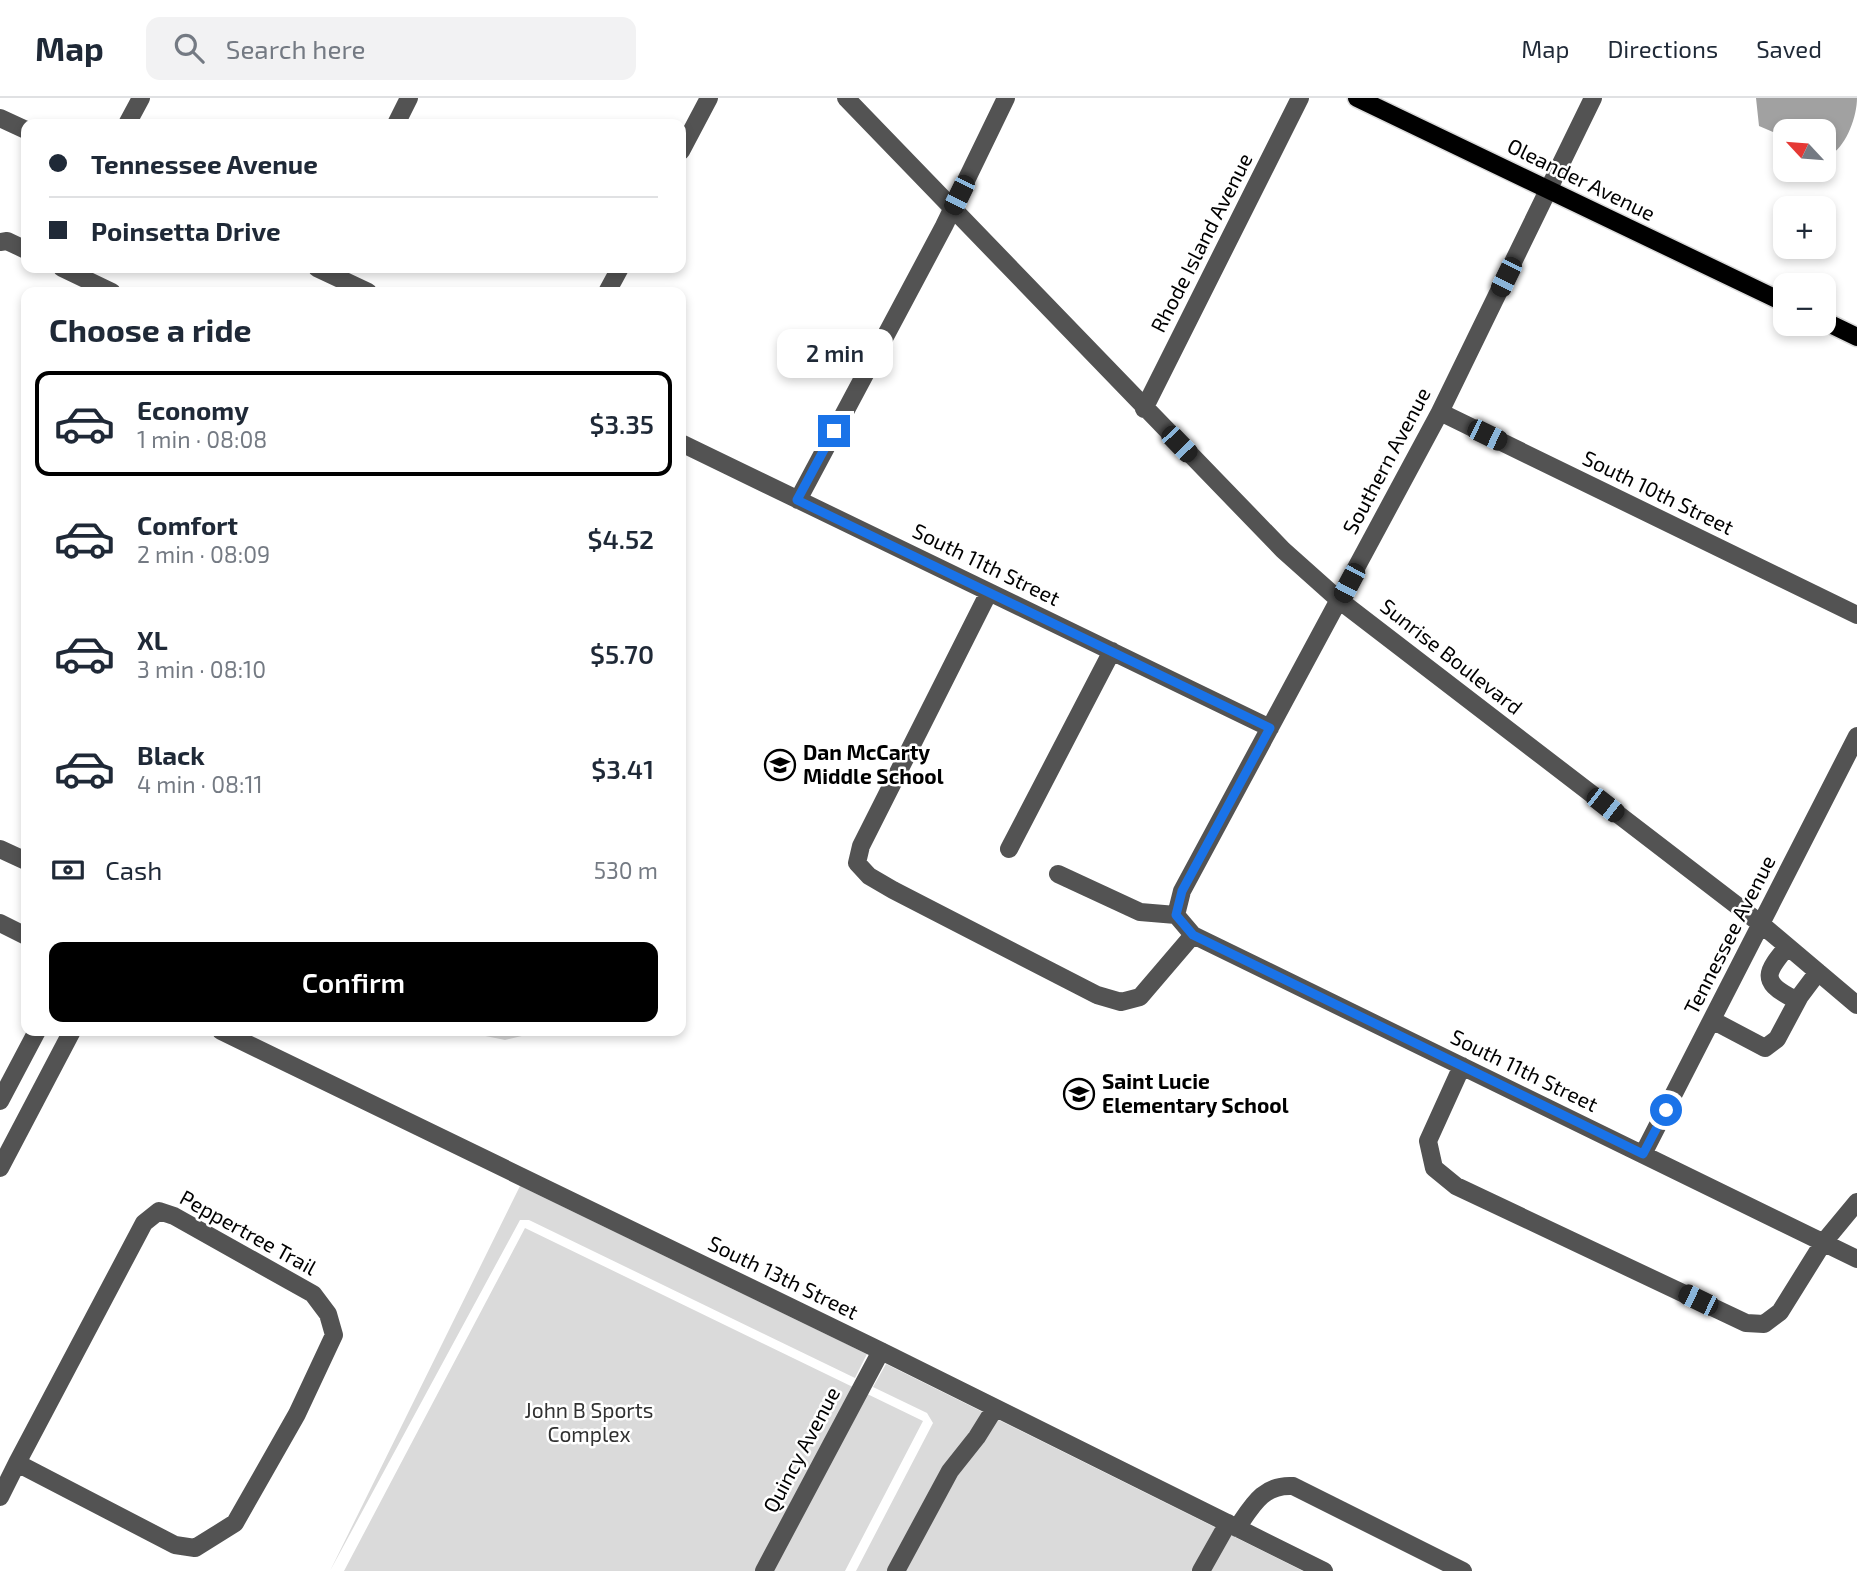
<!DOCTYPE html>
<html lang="en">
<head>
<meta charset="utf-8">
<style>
  :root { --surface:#fff; --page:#f2f2f3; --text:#1f2937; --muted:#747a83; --line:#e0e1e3; --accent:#000 }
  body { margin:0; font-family:"Exo 2",sans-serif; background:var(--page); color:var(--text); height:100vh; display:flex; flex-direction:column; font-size:26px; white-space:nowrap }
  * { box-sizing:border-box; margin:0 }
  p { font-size:23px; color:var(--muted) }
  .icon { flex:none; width:38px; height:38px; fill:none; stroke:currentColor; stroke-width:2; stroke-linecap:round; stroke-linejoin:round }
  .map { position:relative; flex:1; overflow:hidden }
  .details { position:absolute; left:21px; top:189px; width:665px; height:749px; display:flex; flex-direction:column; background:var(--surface); border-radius:14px; box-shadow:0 4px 10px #0003 }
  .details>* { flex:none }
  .top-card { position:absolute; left:21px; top:21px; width:665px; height:154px; border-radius:14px; box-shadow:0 4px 10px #0003; display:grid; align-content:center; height:154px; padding:0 28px; background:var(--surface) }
  .needle { width:46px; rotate:296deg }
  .buttons { position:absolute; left:1773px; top:21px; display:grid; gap:14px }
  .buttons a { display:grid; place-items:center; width:63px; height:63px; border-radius:14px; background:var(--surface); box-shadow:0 4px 10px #0003; font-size:35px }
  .end { position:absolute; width:32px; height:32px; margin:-16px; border:9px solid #1a73e8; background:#fff; box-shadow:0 0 0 4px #fff }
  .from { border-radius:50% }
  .bubble { position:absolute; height:49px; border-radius:14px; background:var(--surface); box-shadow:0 4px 10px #0003; font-size:23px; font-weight:600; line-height:49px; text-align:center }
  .car { position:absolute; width:21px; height:42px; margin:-21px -10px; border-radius:9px; box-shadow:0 0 5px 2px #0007; background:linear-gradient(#222 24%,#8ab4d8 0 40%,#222 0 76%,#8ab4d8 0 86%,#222 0) }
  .top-card b { display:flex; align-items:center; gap:24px; height:66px; font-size:26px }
  .top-card b+b { border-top:2px solid var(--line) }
  .top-card i { width:18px; height:18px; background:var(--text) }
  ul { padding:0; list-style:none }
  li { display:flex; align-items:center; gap:21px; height:105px; margin:0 14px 10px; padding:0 14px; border:4px solid transparent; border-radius:14px }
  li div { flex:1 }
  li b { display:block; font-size:26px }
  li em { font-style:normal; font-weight:600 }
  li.selected { border-color:var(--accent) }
  li>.icon { width:63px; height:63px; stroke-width:1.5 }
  h2 { padding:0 28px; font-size:32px; line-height:84px }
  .pay { display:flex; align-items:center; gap:18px; height:77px; padding:0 28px; font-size:26px }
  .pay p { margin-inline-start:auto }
  .button { display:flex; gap:14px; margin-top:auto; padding:14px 28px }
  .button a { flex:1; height:80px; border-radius:14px; background:var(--accent); color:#fff; font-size:28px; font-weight:600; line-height:80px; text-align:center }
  header { display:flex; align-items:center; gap:42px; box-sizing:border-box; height:98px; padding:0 35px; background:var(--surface); border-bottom:2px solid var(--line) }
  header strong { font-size:33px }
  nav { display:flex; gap:38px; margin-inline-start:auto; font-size:24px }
  .search { width:490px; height:63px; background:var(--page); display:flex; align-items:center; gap:18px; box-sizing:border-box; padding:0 24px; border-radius:14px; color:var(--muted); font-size:26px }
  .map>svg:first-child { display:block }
  .park { fill:#dadada }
  .water { fill:#a1a1a1 }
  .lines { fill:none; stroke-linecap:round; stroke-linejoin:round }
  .major-casing { stroke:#dbdbdb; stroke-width:21 }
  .minor { stroke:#535353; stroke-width:18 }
  .major { stroke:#000; stroke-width:18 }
  .route { stroke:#1a73e8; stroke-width:9 }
  .labels { text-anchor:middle; stroke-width:5; stroke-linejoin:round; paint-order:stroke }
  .street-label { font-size:21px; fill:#000; stroke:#fff }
  .poi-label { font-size:21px; font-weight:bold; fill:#000; stroke:#fff; text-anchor:start }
  .park-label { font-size:21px; fill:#313131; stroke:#fff }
</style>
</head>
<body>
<header>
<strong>Map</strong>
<div class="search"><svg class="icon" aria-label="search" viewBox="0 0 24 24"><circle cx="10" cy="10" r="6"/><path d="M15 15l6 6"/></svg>Search here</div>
<nav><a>Map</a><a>Directions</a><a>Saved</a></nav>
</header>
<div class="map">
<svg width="1857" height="1473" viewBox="0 0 1857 1473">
  <rect width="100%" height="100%" fill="#fff"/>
  <!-- park -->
  <path class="park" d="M461,933H543L505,942Z
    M520,1088L867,1256L855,1280L529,1122H520L330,1473Z
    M525,1130L923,1323L845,1473H344Z
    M886,1266L1303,1473H856L933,1325L927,1315L873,1289Z"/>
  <!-- water -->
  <path class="water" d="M1756,0H1857C1857,18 1847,46 1832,56L1824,54V33H1785V39L1759,28Z"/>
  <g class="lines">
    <!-- major casing -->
    <g class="major-casing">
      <path id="major" d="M1357,0L1785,205
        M1824,223L1857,239"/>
    </g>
    <!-- minor -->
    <path class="minor" d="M846,0L1283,452L1339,502L1761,826L1857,907
      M0,20L26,32
      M127,26L141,0
      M396,26L409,0
      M681,53L709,0
      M0,144L7,143L26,152
      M62,170L112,194
      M317,170L368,194
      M607,194L620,170
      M1144,311L1300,0
      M1440,314L1857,517
      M681,345L1270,630
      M798,402L944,128L1006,0
      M989,494L861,748L857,765L869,778L893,792L1097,897L1121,904L1140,899L1193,837
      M0,751L26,763
      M1009,751L1112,553
      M1058,776L1140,814L1176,817
      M1176,817L1182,793L1440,314L1593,0
      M1176,817L1193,837L1857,1161
      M0,825L26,838
      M1787,849C1767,873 1759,883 1792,900L1800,898L1818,874
      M1712,922L1765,950L1777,941L1800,898
      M221,933L881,1253L1324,1473
      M1462,968L1428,1043L1434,1070L1456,1088L1746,1225L1764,1226L1780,1214L1823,1145L1857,1104
      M0,1003L37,933
      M1643,1056L1857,638
      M0,1070L72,933
      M0,1399L17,1365L144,1125L159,1113L174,1118L313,1196L328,1216L334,1237L297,1316L235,1425L195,1450L175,1447L17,1365
      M1237,1430C1252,1408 1263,1386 1293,1388L1463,1473
      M764,1473L881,1253
      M896,1473L950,1373L977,1339L995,1310
      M1201,1473L1228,1425"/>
    <!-- major -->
    <use href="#major" class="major"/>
  </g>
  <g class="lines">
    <!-- route -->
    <path class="route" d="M834,333L797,402L1270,630L1182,793L1176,817L1193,837L1643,1056L1666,1012"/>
  </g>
  <!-- icons -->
  <defs>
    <g id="school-ring" transform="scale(1.575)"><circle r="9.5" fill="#fff" stroke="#000" stroke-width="1.5"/><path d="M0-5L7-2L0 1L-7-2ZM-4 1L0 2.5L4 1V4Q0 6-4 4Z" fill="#000"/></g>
  </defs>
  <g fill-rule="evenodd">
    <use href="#school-ring" x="780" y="667"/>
    <use href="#school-ring" x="1079" y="996"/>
  </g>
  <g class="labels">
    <!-- street labels -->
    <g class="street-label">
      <text transform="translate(1581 82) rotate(26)" y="7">Oleander Avenue</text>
      <text transform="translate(1202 145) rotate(-63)" y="7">Rhode Island Avenue</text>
      <text transform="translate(1387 363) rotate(-62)" y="7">Southern Avenue</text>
      <text transform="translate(1658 395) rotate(26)" y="7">South 10th Street</text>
      <text transform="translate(986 467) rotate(26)" y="7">South 11th Street</text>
      <text transform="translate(1451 559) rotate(38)" y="7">Sunrise Boulevard</text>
      <text transform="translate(1730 837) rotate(-63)" y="7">Tennessee Avenue</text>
      <text transform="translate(1524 973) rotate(26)" y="7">South 11th Street</text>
      <text transform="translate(248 1135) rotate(29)" y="7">Peppertree Trail</text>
      <text transform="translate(783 1180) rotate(26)" y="7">South 13th Street</text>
      <text transform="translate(802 1352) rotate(-62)" y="7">Quincy Avenue</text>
    </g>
    <!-- poi labels -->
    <g class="poi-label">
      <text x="803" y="662">Dan McCarty<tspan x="803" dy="24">Middle School</tspan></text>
      <text x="1102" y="991">Saint Lucie<tspan x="1102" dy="24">Elementary School</tspan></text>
    </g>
    <!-- park labels -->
    <g class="park-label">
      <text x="589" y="1320">John B Sports<tspan x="589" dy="24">Complex</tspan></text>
    </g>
  </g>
</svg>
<div class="buttons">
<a><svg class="needle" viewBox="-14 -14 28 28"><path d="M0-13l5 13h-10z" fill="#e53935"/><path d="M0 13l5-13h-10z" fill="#747a83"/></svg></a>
<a>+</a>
<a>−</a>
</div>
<i class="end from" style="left:1666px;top:1012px"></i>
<i class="end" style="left:834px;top:333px"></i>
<div class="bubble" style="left:777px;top:231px;width:116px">2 min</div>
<i class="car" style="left:959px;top:97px;rotate:206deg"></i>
<i class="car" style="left:1506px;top:179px;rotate:206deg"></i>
<i class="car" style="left:1487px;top:337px;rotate:116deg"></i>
<i class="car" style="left:1179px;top:346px;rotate:136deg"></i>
<i class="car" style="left:1349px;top:485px;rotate:208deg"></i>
<i class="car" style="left:1605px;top:707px;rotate:128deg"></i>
<i class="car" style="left:1698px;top:1202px;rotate:296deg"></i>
<div class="top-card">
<b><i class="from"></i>Tennessee Avenue</b>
<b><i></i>Poinsetta Drive</b>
</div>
<section class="details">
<h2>Choose a ride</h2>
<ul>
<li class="selected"><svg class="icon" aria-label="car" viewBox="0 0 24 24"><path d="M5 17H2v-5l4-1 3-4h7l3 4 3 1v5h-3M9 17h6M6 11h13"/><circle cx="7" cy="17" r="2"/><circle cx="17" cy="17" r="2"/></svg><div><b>Economy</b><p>1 min · 08:08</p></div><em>$3.35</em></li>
<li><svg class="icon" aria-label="car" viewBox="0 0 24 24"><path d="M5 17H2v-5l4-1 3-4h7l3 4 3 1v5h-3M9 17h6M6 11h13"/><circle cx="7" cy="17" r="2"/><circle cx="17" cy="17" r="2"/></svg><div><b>Comfort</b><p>2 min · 08:09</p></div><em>$4.52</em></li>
<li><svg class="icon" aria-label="car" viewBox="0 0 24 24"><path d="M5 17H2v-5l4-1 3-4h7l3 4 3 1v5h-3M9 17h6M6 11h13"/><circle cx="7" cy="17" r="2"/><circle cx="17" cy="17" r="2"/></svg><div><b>XL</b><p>3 min · 08:10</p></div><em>$5.70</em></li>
<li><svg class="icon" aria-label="car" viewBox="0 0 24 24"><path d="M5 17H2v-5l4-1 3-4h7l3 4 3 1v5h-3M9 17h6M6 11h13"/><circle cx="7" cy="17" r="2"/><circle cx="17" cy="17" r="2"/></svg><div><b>Black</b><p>4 min · 08:11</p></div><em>$3.41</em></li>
</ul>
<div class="pay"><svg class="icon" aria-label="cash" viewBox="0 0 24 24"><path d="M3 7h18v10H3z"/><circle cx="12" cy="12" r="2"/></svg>Cash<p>530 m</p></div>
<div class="button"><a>Confirm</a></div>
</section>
</div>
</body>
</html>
